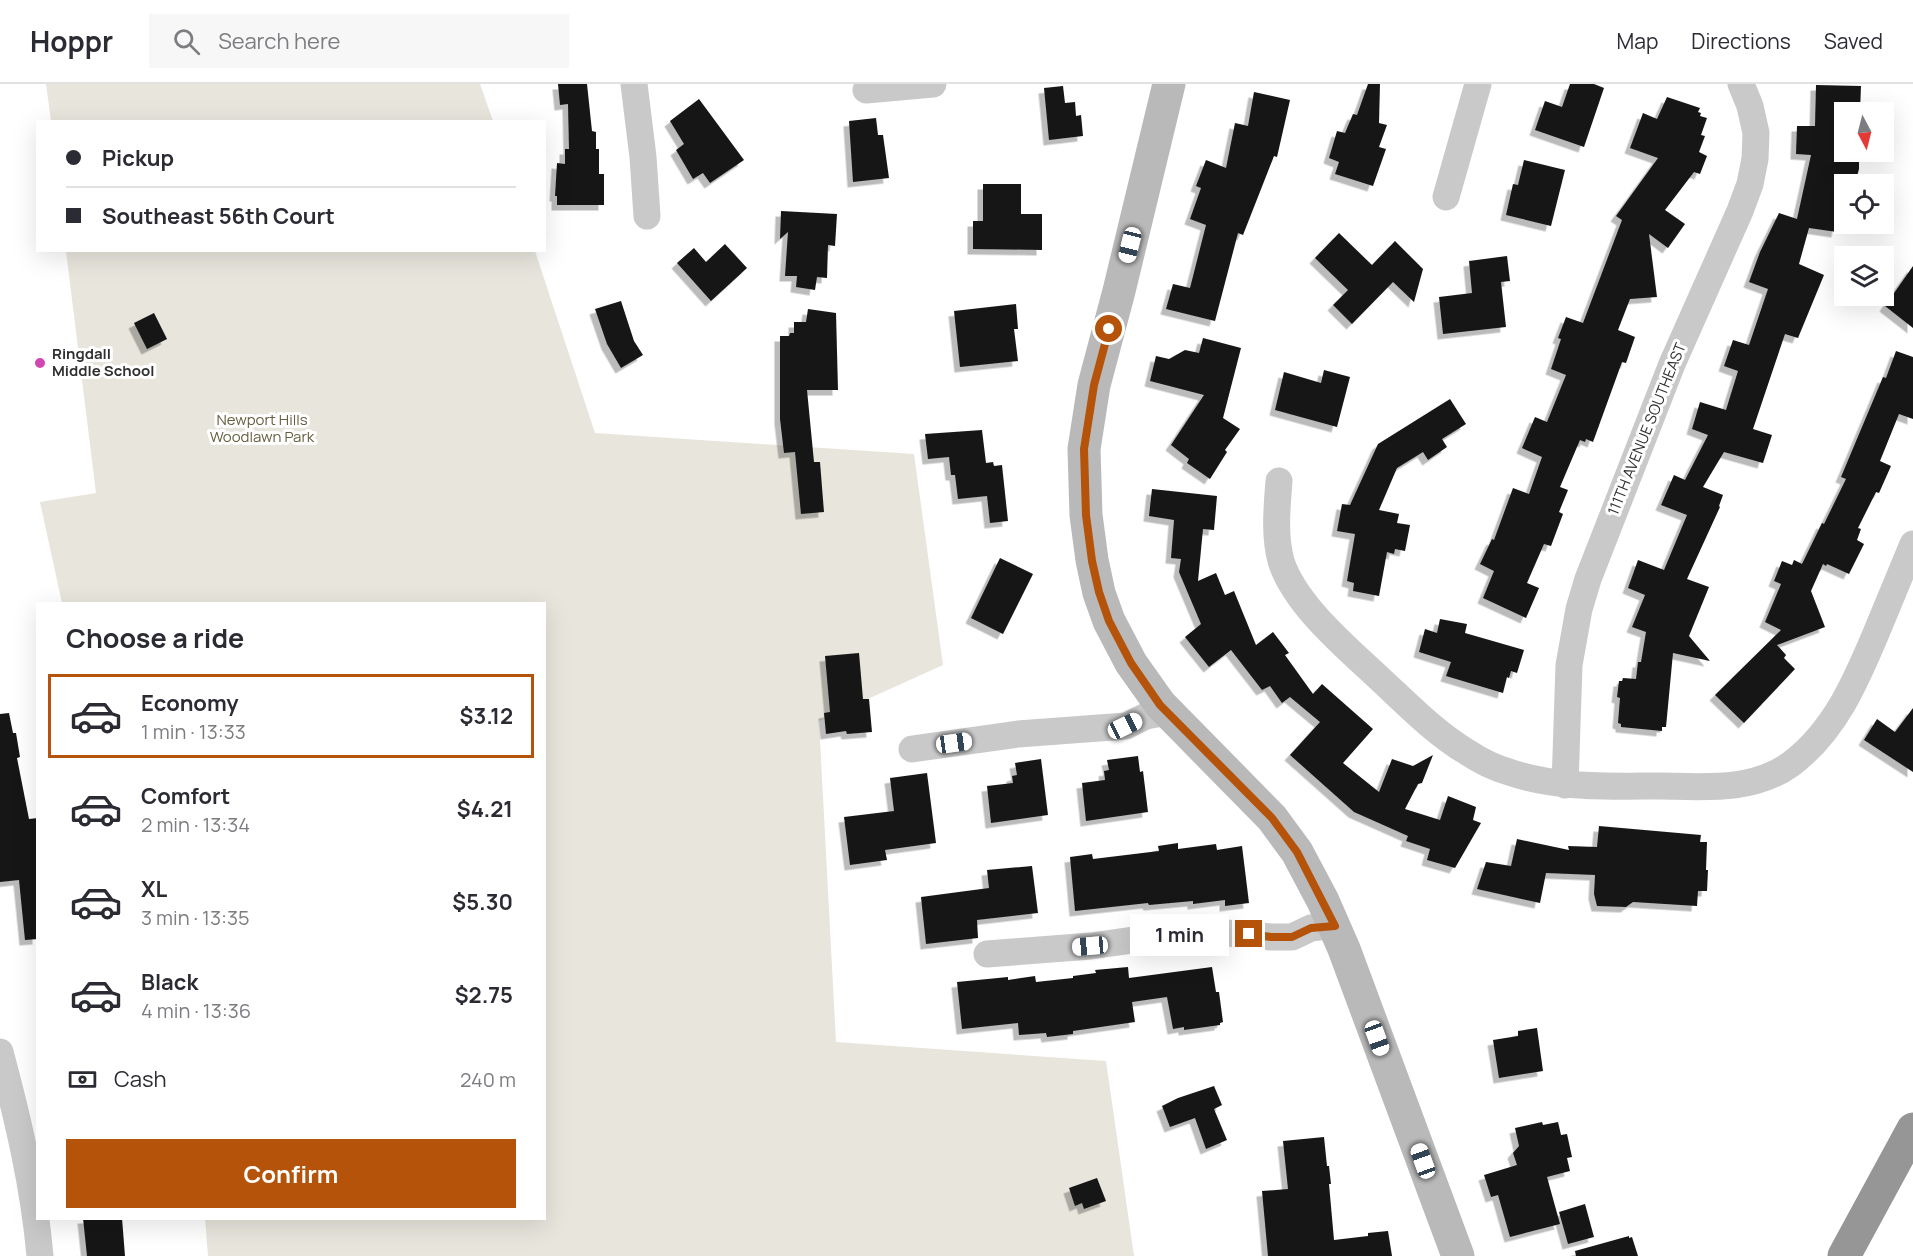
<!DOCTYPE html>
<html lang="en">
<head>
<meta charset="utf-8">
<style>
  :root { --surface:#fff; --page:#f7f7f7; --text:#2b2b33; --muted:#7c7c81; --line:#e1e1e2; --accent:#b45309 }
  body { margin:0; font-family:Manrope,sans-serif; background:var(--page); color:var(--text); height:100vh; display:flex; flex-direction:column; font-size:22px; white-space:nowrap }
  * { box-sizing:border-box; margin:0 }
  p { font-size:20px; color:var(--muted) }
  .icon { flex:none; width:33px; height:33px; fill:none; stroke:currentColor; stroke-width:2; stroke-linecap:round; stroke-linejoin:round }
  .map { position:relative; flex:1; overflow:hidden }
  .side { position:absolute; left:36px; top:518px; width:510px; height:618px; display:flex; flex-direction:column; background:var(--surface); border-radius:0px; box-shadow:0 6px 24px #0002 }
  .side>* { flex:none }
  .top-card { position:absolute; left:36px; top:36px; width:510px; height:132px; border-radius:0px; box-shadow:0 6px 24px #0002; display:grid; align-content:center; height:132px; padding:0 30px; background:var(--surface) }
  .needle { width:39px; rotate:173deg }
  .fabs { position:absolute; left:1834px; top:18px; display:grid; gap:12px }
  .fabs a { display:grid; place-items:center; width:60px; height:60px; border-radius:0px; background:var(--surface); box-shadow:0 6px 24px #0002; font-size:30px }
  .end { position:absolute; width:27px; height:27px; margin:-14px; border:8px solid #b45309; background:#fff; box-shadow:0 0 0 3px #fff }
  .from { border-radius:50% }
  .bubble { position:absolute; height:42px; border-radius:0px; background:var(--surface); box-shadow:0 6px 24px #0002; font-size:20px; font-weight:700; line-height:42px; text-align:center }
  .car { position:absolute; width:18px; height:36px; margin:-18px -9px; border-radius:8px; box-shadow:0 0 4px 2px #0007; background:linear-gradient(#fff 24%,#345 0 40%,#fff 0 76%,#345 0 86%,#fff 0) }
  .top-card b { display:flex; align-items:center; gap:21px; height:57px; font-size:22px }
  .top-card b+b { border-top:2px solid var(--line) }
  .top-card i { width:15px; height:15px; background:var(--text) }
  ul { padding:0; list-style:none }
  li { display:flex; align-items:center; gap:18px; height:84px; margin:0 12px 9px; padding:0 18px; border:3px solid transparent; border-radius:0px }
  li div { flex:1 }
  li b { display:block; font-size:22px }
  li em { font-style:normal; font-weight:700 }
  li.selected { border-color:var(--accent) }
  li>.icon { width:54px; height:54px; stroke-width:1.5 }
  h2 { padding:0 30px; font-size:27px; line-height:72px }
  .pay { display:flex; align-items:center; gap:15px; height:66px; padding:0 30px; font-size:22px }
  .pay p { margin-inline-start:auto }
  .cta { display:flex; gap:12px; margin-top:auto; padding:12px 30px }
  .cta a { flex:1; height:69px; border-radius:0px; background:var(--accent); color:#fff; font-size:24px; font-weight:700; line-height:69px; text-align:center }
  header { display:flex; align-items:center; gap:36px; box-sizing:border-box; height:84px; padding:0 30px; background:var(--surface); border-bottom:2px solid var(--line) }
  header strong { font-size:28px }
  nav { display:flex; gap:33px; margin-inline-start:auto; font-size:21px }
  .search { width:420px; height:54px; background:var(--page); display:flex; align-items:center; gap:15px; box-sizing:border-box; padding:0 21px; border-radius:0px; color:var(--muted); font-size:22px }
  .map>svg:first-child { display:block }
  .green { fill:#e7e5dc }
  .building { fill:#161616; filter:url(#shadow) }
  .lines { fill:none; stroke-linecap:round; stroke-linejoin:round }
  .street { stroke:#c9c9c9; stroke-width:27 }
  .secondary { stroke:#b9b9b9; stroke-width:33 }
  .highway { stroke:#969696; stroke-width:33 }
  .route { stroke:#b45309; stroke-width:8 }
  .poi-dot { fill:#d146b1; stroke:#fff; stroke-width:2 }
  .labels { text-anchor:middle; stroke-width:6; stroke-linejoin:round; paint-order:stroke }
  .poi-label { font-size:15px; font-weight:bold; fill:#2f2f2f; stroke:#fff; text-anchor:start }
  .park-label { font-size:15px; fill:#666041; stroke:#fff }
  .street-label { font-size:15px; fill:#2f2f2f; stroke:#fff }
</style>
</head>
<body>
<header>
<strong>Hoppr</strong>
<div class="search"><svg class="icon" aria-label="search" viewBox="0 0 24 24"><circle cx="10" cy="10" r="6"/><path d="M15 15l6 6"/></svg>Search here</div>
<nav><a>Map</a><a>Directions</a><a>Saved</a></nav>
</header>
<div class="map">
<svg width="1913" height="1172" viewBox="0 0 1913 1172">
  <defs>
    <filter id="shadow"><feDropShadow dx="-5.5" dy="5.5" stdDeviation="0" flood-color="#0004"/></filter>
  </defs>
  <rect width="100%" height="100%" fill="#fff"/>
  <!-- green -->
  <path class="green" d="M46,0H480L493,37H51Z
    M66,167H535L595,349L914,370L943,581L819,637L836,958L1106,977L1134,1172H208L205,1134H544V519H62L40,418L96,409Z"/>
  <!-- building -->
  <path class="building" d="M558,0H587L592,47L596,48V65H599V90H604V121H557V112H555L557,79L565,80V65H569L568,20L560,21Z
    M1368,0H1380L1379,39L1387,41L1379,63L1386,65L1373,102L1335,90L1339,78L1329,74L1337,47L1345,49L1353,30L1357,31Z
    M1570,0H1594L1604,4L1584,63L1535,46L1545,17L1562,23Z
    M1816,1L1861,2L1860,28H1845V68H1859V85L1855,100H1845V119L1841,118L1837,148L1809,144L1799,180L1824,191L1798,254L1785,250L1753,345L1772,351L1763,379L1724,368L1703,403L1723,411L1719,422L1720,423L1687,495L1709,503L1689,552L1710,577L1673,569L1666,643H1662V647L1621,643V640L1618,639L1620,614L1617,613L1619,597H1622L1623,594L1636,595L1638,578H1641L1646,548L1632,543L1645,511L1628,504L1638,476L1664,486L1687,431L1661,421L1674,391L1685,396L1708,351L1692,345L1700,318L1726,326L1738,287L1724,282L1733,256L1749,261L1768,205L1749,198L1760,168L1779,129L1797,135L1811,71L1796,70L1797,42H1815Z
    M1063,2L1065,19L1075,18L1076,32L1081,31L1083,52L1049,56L1044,4Z
    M1254,8L1290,16L1277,73L1274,72L1243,151L1238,149L1215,237L1166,225L1173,200L1190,204L1206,141L1190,135L1201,104L1196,102L1206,76L1226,84L1235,39L1248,42Z
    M1667,13L1700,24L1698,28L1701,29L1700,32L1707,34L1701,51L1705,52L1699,68L1707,72L1700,90L1694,88L1665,126L1685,140L1668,164L1649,150L1657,213L1630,215L1618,246L1635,253L1626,279L1622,278L1593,358L1586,355L1585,358L1580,356L1560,403L1568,406L1559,428L1563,430L1551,462L1544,460L1527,499L1539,504L1526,534L1483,514L1494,487L1480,480L1492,455L1494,456L1513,404L1529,410L1542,373L1522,364L1535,333L1547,338L1566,291L1551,285L1561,255L1558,254L1566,233L1583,239L1622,136L1616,132L1658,74L1630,64L1643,29L1657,35Z
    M699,15L744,76L710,99L703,89L693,95L676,66L684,60L670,37Z
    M876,34L878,51H883L889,94L853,98L849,37Z
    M1524,76L1565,86L1551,142L1506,131L1513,100L1518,101Z
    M983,100H1021V130H1042V166L973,165V137H983Z
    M781,127L837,130L835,162L828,161L827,194L817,193L815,206L796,203L797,192H785L788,148L780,155Z
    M1339,149L1372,181L1395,157L1423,185L1414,218L1393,198L1352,240L1333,221L1348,206L1315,174Z
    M725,160L747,184L711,217L677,179L694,164L706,178Z
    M1507,172L1510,197L1501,198L1506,243L1443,250L1439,213L1472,209L1469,177Z
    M1913,182V244L1885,222Z
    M621,217L634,257L643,271L621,284L607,260L595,225Z
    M1016,220L1018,245H1014L1018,277L960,283L954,227Z
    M808,225L836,229L838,306H807L814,378H820L824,428L801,430L795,368L784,369L780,335V252H789L790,249H794V238H806Z
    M154,229L167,255L147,265L134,239Z
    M1203,254L1241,264L1223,334L1240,345L1225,366L1227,368L1210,395L1187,379L1189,375L1171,361L1204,311L1150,297L1156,272L1169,275L1185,266L1199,269Z
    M1896,267L1913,273V335L1899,330L1880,377L1891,382L1879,409L1876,408L1858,444L1861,445L1857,456L1864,460L1849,490L1827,480L1826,482L1823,480L1811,507L1825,543L1777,561L1786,571L1784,574L1795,585L1744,639L1715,611L1781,546L1765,538L1781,500L1774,497L1782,477L1792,481L1794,476L1802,480L1822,439L1824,440L1846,395L1841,393L1883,293L1886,294Z
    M1324,286L1350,293L1337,343L1275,326L1284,288L1321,299Z
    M1450,315L1466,340L1442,355L1447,363L1428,376L1423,368L1397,384L1379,426L1399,430L1397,439L1410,441L1405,467L1395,465L1394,470L1387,468L1379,512L1353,507L1354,499L1347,497L1355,450L1337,447L1342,420L1350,421L1378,360Z
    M982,346L986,379L993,378L994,382L1002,381L1008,437L990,439L987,412L958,415L955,391H951L949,373L928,375L925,350Z
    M1152,405L1217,412L1214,446L1203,445L1198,497L1216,489L1225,511L1234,507L1256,561L1273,548L1289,569L1285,571L1313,610L1322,600L1373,645L1343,679L1379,708L1392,675L1413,682L1433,671L1422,699L1418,700L1405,725L1440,736L1448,712L1476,723L1473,736L1481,739L1455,784L1427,776L1430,765L1406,757L1408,752L1354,728L1290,671L1320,638L1290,613L1282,619L1270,602L1262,606L1231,566L1209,583L1185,553L1201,540L1179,488L1181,475L1171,474L1174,436L1149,432Z
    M1000,474L1033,490L1003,550L971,534Z
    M1440,535L1467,540L1465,549L1524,566L1517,589L1511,587L1509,594L1507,593L1503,609L1446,592L1451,578L1419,568L1425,545L1437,549Z
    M859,569L863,615H869L872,648L847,650L846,647L826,650L824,629L830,628L825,572Z
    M1913,624V688L1864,656L1877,635L1895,648Z
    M9,629L13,649H16L20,673L17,674L29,735L38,734V855L25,856L19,796L0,798V630Z
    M1138,672L1140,688L1143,687L1148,728L1086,737L1082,699L1105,696L1104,687L1109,686L1107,676Z
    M1041,675L1048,731L991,739L987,702L1013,699L1012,692L1017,691L1015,679Z
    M927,689L936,759L885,766L887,776L850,781L844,733L894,727L890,694Z
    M1599,742L1701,751L1700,758H1707L1706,786H1708L1707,807H1698L1697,822L1633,818L1626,823L1597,822L1594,810L1595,791L1546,789L1540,819L1477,805L1486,778L1511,782L1517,755L1569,766L1568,762L1597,763Z
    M1178,759V765L1216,760L1217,766L1242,762L1249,819L1225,822V816L1193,820V817L1149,821L1148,819L1075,827L1070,773L1092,770L1093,775L1159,767L1158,762Z
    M1032,782L1038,829L977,836L978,854L926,860L921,813L989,804L987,786Z
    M1128,883L1129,894L1212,883L1216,908H1219L1223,938L1220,939V941L1184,946V943L1173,945L1167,913L1132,918L1135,938L1073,947V950L1047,953L1046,949L1019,951L1018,939L962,945L957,898L1008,893V896L1035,892L1036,898L1073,894V892L1096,889L1095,886Z
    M1537,944L1543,987L1499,994L1493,956L1518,952V947Z
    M1214,1002L1222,1021L1214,1025L1227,1056L1206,1065L1195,1034L1170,1043L1162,1022L1178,1014Z
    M1542,1038L1543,1041L1558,1038L1561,1051L1567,1050L1572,1073L1567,1074L1570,1087L1547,1093L1560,1140L1510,1153L1498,1111L1491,1113L1484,1091L1517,1081L1513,1069L1519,1062L1515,1044Z
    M1324,1053L1327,1082H1329L1331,1100H1329L1334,1156L1368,1152V1149L1388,1147L1392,1172H1268L1262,1107L1288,1105L1283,1057Z
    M1097,1094L1106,1117L1084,1125L1082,1119L1075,1122L1069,1104Z
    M1585,1120L1594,1153L1568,1160L1559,1128Z
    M83,1134H122L125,1172H87Z
    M1629,1152V1154L1632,1153L1638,1172H1576L1575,1167Z"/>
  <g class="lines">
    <!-- street -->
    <path class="street" d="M634,0L643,73L647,132
      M866,6L933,0
      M1446,113L1478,0
      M1279,397C1277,423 1274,451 1281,477C1295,521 1347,564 1380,595C1407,620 1435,649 1467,668C1479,676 1495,684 1509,688C1558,705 1612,702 1663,702C1707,703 1754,707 1791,680C1835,647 1856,597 1877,547C1889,518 1901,489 1913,460
      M912,665L1018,650L1126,642L1146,632L1168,628
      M1565,701L1569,581L1579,525L1588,495L1672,280L1740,127L1750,100L1755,75L1756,49L1750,22L1741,0
      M987,870L1091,862L1182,849L1215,848L1271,853H1292L1311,844L1335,841
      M0,968C18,1035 34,1103 40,1172"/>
    <!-- secondary -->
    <path class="secondary" d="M1169,0L1119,207L1094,301L1084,365L1086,431L1092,476L1099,509L1109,537L1131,579L1160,620L1272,734L1297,768L1323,817L1344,865L1458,1172"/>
    <!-- highway -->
    <path class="highway" d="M1844,1172L1913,1045"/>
  </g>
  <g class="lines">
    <!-- route -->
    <path class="route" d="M1109,245L1094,301L1084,365L1086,431L1092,477L1099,508L1109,537L1131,579L1160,621L1272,734L1297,768L1335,842L1311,844L1292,853H1271L1249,850"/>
  </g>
  <!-- markers -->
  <circle class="poi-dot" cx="40" cy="279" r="6"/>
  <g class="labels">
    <!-- poi labels -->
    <g class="poi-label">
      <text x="52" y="275">Ringdall<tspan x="52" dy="17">Middle School</tspan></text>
    </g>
    <!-- park labels -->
    <g class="park-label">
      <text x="262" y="341">Newport Hills<tspan x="262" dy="17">Woodlawn Park</tspan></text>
    </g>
    <!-- street labels -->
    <g class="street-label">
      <text transform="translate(1647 345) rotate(-68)" y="5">111TH AVENUE SOUTHEAST</text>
    </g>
  </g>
</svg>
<div class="fabs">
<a><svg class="needle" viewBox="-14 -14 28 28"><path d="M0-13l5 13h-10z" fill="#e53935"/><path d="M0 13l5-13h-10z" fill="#7c7c81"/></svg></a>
<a><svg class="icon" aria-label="locate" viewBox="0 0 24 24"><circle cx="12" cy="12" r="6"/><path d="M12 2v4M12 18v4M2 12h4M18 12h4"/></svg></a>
<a><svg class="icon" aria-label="layers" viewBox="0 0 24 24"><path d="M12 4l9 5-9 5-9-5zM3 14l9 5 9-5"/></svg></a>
</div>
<i class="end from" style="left:1109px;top:245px"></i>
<i class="end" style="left:1249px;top:850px"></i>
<div class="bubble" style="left:1130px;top:830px;width:99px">1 min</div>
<i class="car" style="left:1130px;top:161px;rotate:194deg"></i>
<i class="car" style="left:1125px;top:642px;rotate:64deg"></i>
<i class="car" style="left:954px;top:659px;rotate:82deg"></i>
<i class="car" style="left:1090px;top:862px;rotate:265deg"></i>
<i class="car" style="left:1377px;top:954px;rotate:160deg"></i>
<i class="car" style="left:1423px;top:1077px;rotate:340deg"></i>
<div class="top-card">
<b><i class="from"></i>Pickup</b>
<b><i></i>Southeast 56th Court</b>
</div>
<section class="side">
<h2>Choose a ride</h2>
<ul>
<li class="selected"><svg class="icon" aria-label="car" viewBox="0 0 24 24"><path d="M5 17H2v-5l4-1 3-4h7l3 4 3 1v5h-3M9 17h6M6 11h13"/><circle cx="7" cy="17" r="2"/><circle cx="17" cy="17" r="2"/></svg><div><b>Economy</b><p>1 min · 13:33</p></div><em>$3.12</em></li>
<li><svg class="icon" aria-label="car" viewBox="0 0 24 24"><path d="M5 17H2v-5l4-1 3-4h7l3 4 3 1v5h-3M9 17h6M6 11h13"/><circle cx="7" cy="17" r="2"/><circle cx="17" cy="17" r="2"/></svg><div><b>Comfort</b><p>2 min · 13:34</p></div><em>$4.21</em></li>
<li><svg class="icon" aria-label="car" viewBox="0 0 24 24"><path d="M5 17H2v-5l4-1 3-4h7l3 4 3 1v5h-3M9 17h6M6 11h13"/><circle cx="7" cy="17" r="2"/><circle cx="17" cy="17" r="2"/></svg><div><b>XL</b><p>3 min · 13:35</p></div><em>$5.30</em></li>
<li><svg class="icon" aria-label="car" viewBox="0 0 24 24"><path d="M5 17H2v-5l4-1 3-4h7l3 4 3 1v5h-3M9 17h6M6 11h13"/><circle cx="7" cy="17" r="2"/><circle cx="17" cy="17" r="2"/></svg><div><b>Black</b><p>4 min · 13:36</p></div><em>$2.75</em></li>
</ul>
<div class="pay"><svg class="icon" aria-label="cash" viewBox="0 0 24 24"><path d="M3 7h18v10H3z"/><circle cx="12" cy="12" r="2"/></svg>Cash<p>240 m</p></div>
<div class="cta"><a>Confirm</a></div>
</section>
</div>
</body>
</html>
